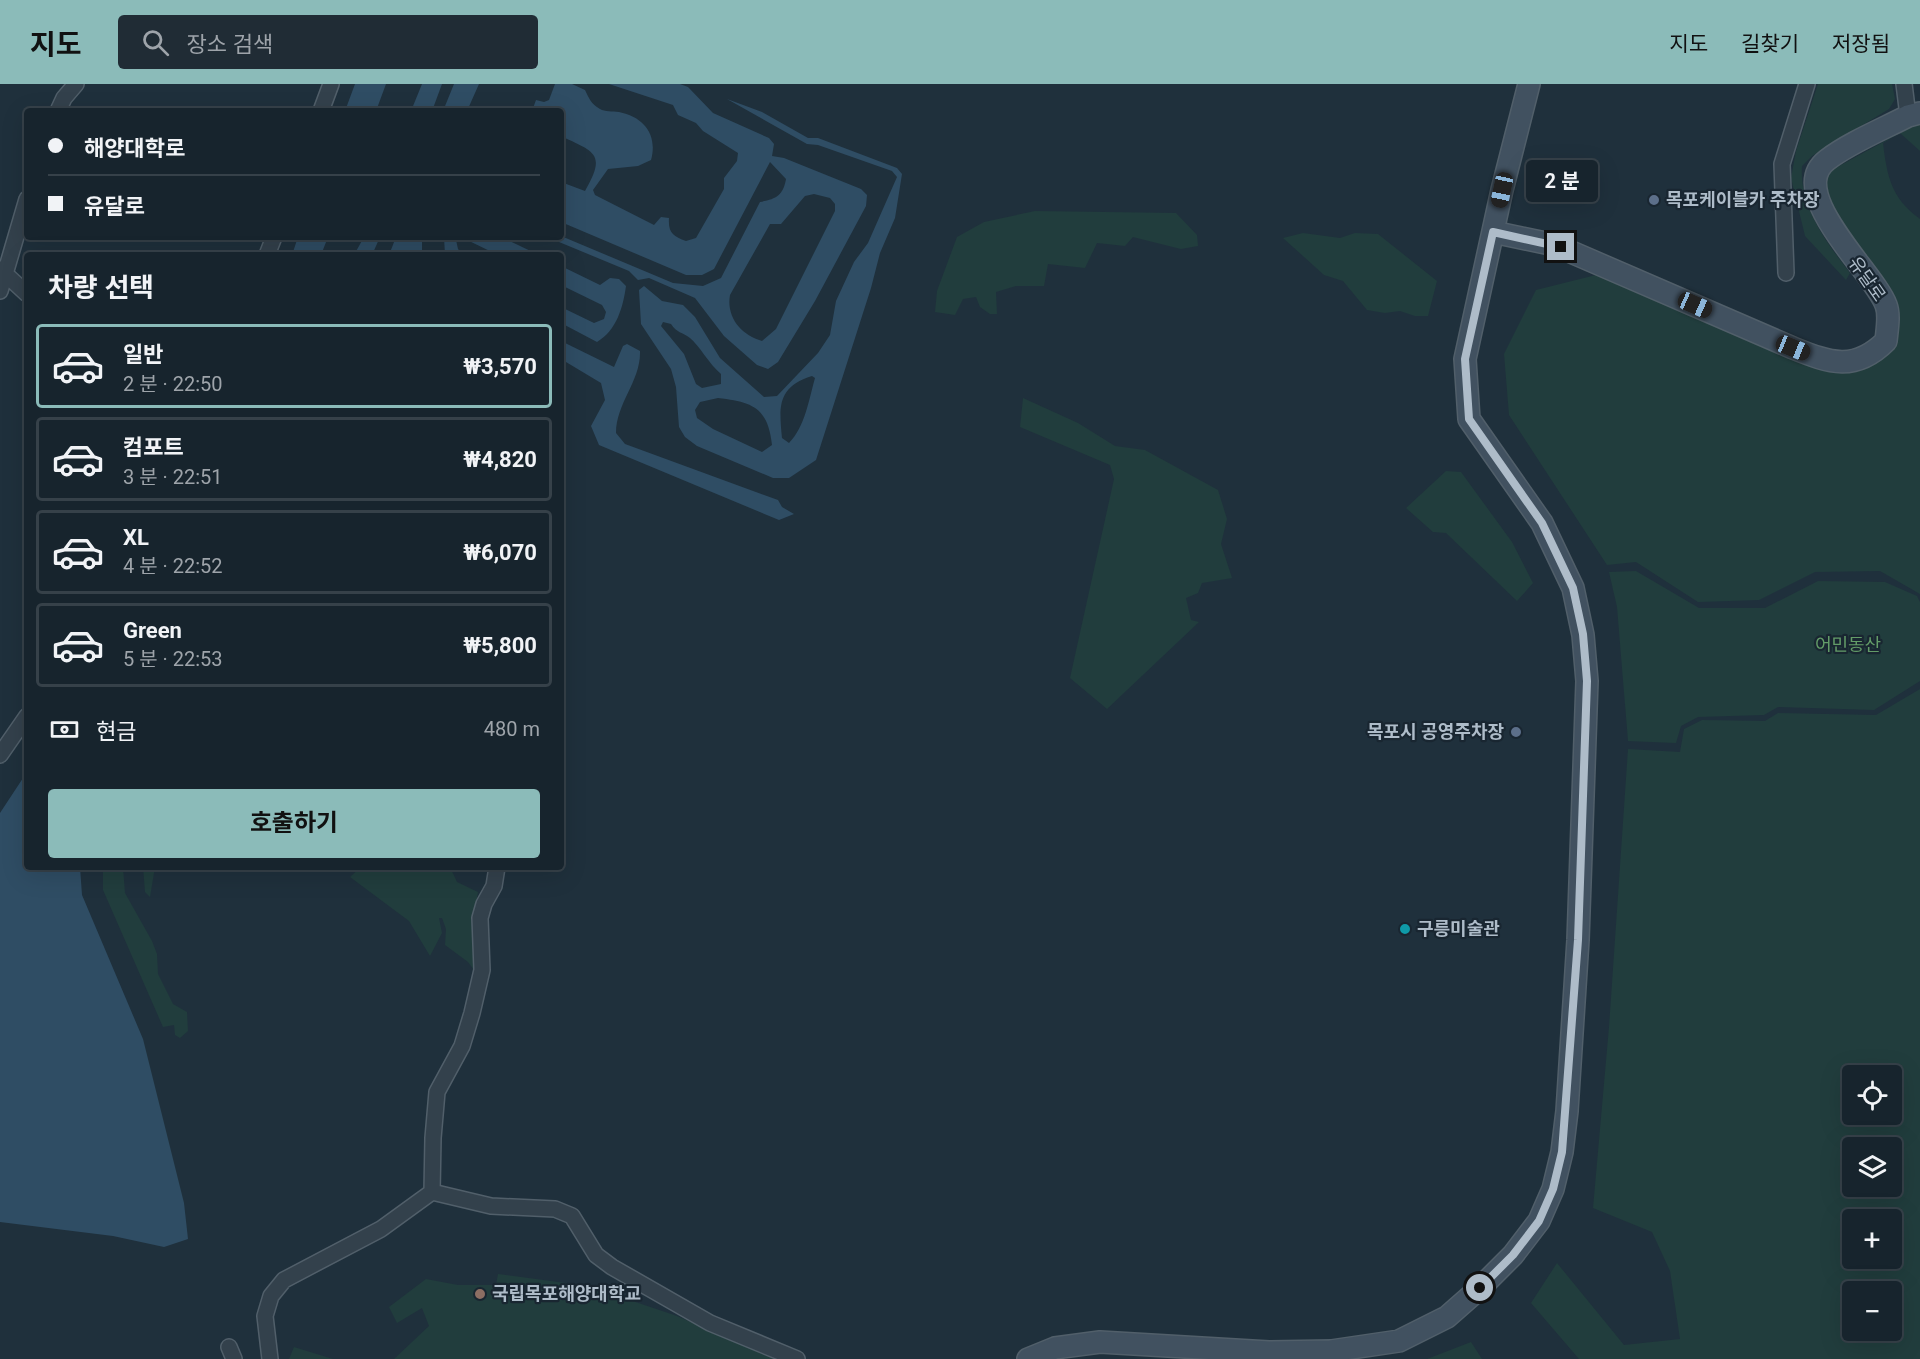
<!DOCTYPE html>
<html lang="ko">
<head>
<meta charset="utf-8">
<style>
  :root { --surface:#17242d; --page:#202c35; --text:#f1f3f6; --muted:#9ea4aa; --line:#364149; --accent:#8bbbb9 }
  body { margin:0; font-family:Roboto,"Noto Sans KR",sans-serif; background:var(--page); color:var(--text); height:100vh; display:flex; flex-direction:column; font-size:22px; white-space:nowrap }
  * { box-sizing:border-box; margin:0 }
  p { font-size:20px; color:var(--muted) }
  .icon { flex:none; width:33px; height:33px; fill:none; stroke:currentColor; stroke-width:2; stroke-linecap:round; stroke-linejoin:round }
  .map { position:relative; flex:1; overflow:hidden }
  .sheet { position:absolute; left:24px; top:168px; width:540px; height:618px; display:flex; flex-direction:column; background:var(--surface); border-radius:6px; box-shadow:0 6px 24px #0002,0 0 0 2px var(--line) }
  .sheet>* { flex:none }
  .banner { position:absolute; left:24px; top:24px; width:540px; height:132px; border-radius:6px; box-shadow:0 6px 24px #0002,0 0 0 2px var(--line); display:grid; align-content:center; height:132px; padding:0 24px; background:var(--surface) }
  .buttons { position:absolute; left:1842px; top:981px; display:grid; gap:12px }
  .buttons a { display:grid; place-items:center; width:60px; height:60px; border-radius:6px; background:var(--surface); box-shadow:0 6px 24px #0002,0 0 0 2px var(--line); font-size:30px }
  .end { position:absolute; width:27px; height:27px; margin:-14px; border:8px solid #aebcc9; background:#111; box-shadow:0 0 0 3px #111 }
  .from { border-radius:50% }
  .bubble { position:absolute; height:42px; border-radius:6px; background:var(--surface); box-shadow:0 6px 24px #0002,0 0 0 2px var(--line); font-size:20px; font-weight:700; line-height:42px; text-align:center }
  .car { position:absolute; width:18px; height:36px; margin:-18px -9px; border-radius:8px; box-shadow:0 0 4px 2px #0007; background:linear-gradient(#222 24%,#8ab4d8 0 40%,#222 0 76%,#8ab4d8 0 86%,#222 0) }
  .banner b { display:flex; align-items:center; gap:21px; height:57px; font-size:22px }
  .banner b+b { border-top:2px solid var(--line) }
  .banner i { width:15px; height:15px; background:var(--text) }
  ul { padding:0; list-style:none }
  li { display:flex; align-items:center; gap:18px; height:84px; margin:0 12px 9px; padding:0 12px; border:3px solid var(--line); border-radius:6px }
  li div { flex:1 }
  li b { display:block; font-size:22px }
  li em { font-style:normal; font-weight:700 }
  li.selected { border-color:var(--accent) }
  li>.icon { width:54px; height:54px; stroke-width:1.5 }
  h2 { padding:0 24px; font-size:27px; line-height:72px }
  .pay { display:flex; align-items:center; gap:15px; height:66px; padding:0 24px; font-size:22px }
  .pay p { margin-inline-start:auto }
  .action { display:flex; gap:12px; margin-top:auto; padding:12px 24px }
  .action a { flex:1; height:69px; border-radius:6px; background:var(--accent); color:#111; font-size:24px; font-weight:700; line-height:69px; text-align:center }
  header { display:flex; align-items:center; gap:36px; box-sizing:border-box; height:84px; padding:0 30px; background:var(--accent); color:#111 }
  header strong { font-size:28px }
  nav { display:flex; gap:33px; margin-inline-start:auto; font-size:21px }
  .search { width:420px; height:54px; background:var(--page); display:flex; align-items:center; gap:15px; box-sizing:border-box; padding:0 21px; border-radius:6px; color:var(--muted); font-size:22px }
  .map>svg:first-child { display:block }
  .green { fill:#213d3d; fill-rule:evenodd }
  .water { fill:#2f4d64; fill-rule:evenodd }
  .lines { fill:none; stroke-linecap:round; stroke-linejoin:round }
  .street-casing { stroke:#515f6a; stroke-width:18 }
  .secondary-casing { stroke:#515f6a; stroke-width:24 }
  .street { stroke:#33414c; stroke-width:15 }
  .secondary { stroke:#415160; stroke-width:21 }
  .route { stroke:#aebcc9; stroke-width:8 }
  .service-dot { fill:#5c6f8a; stroke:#192631; stroke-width:2 }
  .culture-dot { fill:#0f9aa8; stroke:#192631; stroke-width:2 }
  .education-dot { fill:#8d6e63; stroke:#192631; stroke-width:2 }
  .labels { text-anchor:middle; stroke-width:4.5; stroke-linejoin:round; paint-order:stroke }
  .poi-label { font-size:18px; font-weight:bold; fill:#aebcc9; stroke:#192631; text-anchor:start }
  .street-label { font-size:18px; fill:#aebcc9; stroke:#192631 }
  .park-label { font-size:18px; fill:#639c68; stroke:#192631 }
</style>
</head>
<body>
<header>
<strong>지도</strong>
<div class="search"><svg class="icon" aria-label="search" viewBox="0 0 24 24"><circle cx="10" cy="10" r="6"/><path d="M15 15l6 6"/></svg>장소 검색</div>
<nav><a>지도</a><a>길찾기</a><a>저장됨</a></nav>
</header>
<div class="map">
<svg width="1920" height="1275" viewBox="0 0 1920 1275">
  <rect width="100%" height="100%" fill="#1f303c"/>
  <!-- green -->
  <path class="green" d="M1818,0H1892L1895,15L1889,25L1812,72L1802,82C1799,123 1827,159 1850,189L1846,196L1805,152L1791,94L1796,67Z
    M1920,38V67L1900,49L1883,59C1887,92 1891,114 1920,135V510L1880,487L1815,488L1759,516L1698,518L1636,478L1607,481L1509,331L1504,270L1536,206L1596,191L1768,264L1844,286L1879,278C1920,203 1876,201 1843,143C1835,130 1831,115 1825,101L1830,87Z
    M1035,127L1176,129L1197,151L1198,162L1181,165L1133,153L1125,162L1097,159L1085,184L1048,180L1044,202H1016L996,208L997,230H990L980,223L976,213L963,215L955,231L935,228L937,207L957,153L984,138Z
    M1303,149L1340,154L1355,149L1378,150L1437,197L1428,232H1415L1400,227L1385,229L1367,226L1343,197L1324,191L1283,154Z
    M1023,314L1078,339L1115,362L1145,366L1218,406L1227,435L1221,460L1232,494L1202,499L1198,509L1186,514L1191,536L1199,538L1107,625L1070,594L1114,395L1110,381L1020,343Z
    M1446,387L1461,388L1512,458L1533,499L1517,517L1446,449L1433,448L1406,424Z
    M1636,487L1699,524H1765L1818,497L1885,498L1917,512L1920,518V597L1874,626L1778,623L1764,631L1698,633L1681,642L1676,659L1628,657L1617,523L1609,488Z
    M1920,605V1275H1579L1531,1219L1557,1179L1624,1261L1680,1255L1670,1187L1652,1148L1593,1124L1609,943L1628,665L1680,668L1684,645L1702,636L1765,637L1778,629L1876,631ZM1852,992H1892V1030H1852ZM1852,1064H1892V1102H1852ZM1852,1136H1892V1174H1852ZM1852,1208H1892V1246H1852Z
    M103,783H123L125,809L152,857L157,870L158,890L173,920L187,928L188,947L180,954L175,951L174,941L163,943L103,806Z
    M143,783H155L150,813L145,808Z
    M361,783H450L457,798L478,808L475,825L477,890L468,878L445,861L446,845L442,834H439L442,849L430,872L409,837L350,793Z
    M498,1190L588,1202L677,1232L774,1275H394L429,1242L422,1224L397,1239L389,1223L426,1195L458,1201H496Z
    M1471,1258L1482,1275H1427Z
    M294,1263L333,1275H289Z"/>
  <!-- water -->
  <path class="water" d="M355,0H386L376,27H345Z
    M422,0H442L432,27H411Z
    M454,0H479L467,27H443Z
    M555,0H572L585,6C589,14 591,20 600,25C605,28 612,27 619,28C644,33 658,51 651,76L638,82L608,85L593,106L595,111L654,141L661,133L669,134C668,149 673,152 686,157L696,154L724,105V94L737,77L738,69L703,47L696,39L678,31L673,21L609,0H680L688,3L713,29L769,54L774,60L772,72L784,74L861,105L867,111L866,122L815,217L778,278L768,285L757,281L724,252L695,214L649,194L638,196L629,187L547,153L561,152L673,199L703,202L721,194L760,118C776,115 783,112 786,95L770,78L714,185L702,191H686L561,138V98L585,107C607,69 594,68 561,52V27H532L536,16L544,18L549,16ZM814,110L830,114L835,120V127L776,245L762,257C741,251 726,233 730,211L770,140H781L805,112Z
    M727,15L762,28L808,54H818L897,84L902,90L895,134L880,169L871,204L816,376L789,394H773L697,362L685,353L679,343L676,303L671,285L641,240L639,206L644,202L662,217L683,221L695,233L720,274L764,313L777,312L818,269L830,251L836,217L854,178L868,159L897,93L892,87L818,61L807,60ZM663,238L671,240C677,249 682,248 690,254C699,261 709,280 721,290V300L702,304L696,300L684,270L661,242ZM812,292L815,294C809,315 805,343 789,359L782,354C779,323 777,303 812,292ZM718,314C753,318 768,324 772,361L762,368L713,345L697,334L695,326L700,318Z
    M298,153H328L321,171H292Z
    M364,153H380L372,171H354Z
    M396,153H422V171H389Z
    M444,153H501L539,171H498L463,154L456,156L458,165L463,171H445Z
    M561,182L600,201L610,194L619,195L626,202C623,223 617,246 597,258L561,239V223L594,239L604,235L606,228L602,221L561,201Z
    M561,257L614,283L623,262L627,260L640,267C641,297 616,319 616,349L625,360L778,416L782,423L794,430L779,436L599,361L591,342L605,316L601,299L561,275Z
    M27,688V783H80L82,811L143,955L184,1119L188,1155L164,1163L113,1152L0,1138V729Z"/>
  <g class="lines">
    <!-- street casing -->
    <g class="street-casing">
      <path id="street" d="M1904,0L1908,32
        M58,27L64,14L76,0
        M321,27L331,0
        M267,171L274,153
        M0,185L27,210
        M1786,189L1782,80L1807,0
        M0,207L27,115
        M0,671L27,632
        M432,1108L491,1122L555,1125L572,1132L596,1171L612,1183L710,1239L797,1275
        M432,1108L433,1054L437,1008L462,962L472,929L482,886L480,834L484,820L494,802L497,783
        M229,1263L234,1275
        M270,1275L265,1232L271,1212L284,1196L381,1145L432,1108"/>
    </g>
    <!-- secondary casing -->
    <g class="secondary-casing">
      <path id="secondary" d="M1493,148L1555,161L1793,264C1830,279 1855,288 1886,257C1887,246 1890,231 1886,221C1874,188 1784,109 1827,76C1849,59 1883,45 1908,32L1920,29
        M1028,1275L1055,1264L1100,1258L1269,1268L1331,1267L1399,1257L1447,1233L1480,1204L1513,1171L1539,1137L1553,1105L1562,1068L1567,1027L1578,856L1587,597L1583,551L1573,504L1542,439L1469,335L1465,275L1502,106L1529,0"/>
    </g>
    <!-- street -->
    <use href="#street" class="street"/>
    <!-- secondary -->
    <use href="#secondary" class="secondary"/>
  </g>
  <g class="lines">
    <!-- route -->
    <path class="route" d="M1480,1204L1513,1171L1539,1137L1553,1105L1562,1068L1578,856L1587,597L1583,550L1573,504L1542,439L1469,335L1465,275L1493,148L1561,163"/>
  </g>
  <!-- markers -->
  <g class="service-dot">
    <circle cx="1654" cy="116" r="6"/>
    <circle cx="1516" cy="648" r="6"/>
  </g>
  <circle class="culture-dot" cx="1405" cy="845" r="6"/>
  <circle class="education-dot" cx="480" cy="1210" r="6"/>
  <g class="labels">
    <!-- poi labels -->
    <g class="poi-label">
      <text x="1666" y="122">목포케이블카 주차장</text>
      <text x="1504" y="654" text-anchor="end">목포시 공영주차장</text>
      <text x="1417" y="851">구릉미술관</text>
      <text x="492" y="1216">국립목포해양대학교</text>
    </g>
    <!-- street labels -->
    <g class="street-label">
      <text transform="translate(1867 195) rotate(55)" y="6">유달로</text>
    </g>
    <!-- park labels -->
    <g class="park-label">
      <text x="1848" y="567">어민동산</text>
    </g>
  </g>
</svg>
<div class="buttons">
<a><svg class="icon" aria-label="locate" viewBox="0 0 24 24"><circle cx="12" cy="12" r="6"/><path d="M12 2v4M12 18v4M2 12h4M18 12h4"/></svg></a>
<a><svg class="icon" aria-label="layers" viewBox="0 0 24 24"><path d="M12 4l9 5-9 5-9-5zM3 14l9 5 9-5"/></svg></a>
<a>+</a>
<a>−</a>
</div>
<i class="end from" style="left:1480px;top:1204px"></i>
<i class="end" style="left:1561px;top:163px"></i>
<div class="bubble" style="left:1526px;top:76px;width:72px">2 분</div>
<i class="car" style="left:1502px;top:106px;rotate:192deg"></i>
<i class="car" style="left:1695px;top:221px;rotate:114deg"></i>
<i class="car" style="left:1793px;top:264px;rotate:112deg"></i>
<div class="banner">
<b><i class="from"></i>해양대학로</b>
<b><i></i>유달로</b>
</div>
<section class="sheet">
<h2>차량 선택</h2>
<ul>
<li class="selected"><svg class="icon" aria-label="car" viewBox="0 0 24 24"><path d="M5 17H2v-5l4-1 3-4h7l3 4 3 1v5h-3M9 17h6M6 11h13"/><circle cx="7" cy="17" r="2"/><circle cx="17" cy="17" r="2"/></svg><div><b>일반</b><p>2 분 · 22:50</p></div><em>₩3,570</em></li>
<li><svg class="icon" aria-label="car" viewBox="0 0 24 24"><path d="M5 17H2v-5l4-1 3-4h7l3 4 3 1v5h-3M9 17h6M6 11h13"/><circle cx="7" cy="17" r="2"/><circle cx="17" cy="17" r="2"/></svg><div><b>컴포트</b><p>3 분 · 22:51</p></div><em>₩4,820</em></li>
<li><svg class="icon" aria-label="car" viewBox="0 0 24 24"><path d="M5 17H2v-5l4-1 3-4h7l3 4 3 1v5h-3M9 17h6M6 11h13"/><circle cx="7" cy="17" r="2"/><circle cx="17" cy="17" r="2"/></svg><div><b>XL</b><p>4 분 · 22:52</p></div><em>₩6,070</em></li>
<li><svg class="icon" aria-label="car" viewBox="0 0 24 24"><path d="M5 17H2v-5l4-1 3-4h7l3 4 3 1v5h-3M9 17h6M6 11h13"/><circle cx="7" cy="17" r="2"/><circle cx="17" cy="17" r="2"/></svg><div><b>Green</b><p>5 분 · 22:53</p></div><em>₩5,800</em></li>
</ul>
<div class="pay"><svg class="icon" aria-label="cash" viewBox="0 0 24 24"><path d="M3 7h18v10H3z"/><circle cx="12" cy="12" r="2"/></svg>현금<p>480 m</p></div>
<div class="action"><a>호출하기</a></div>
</section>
</div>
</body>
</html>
